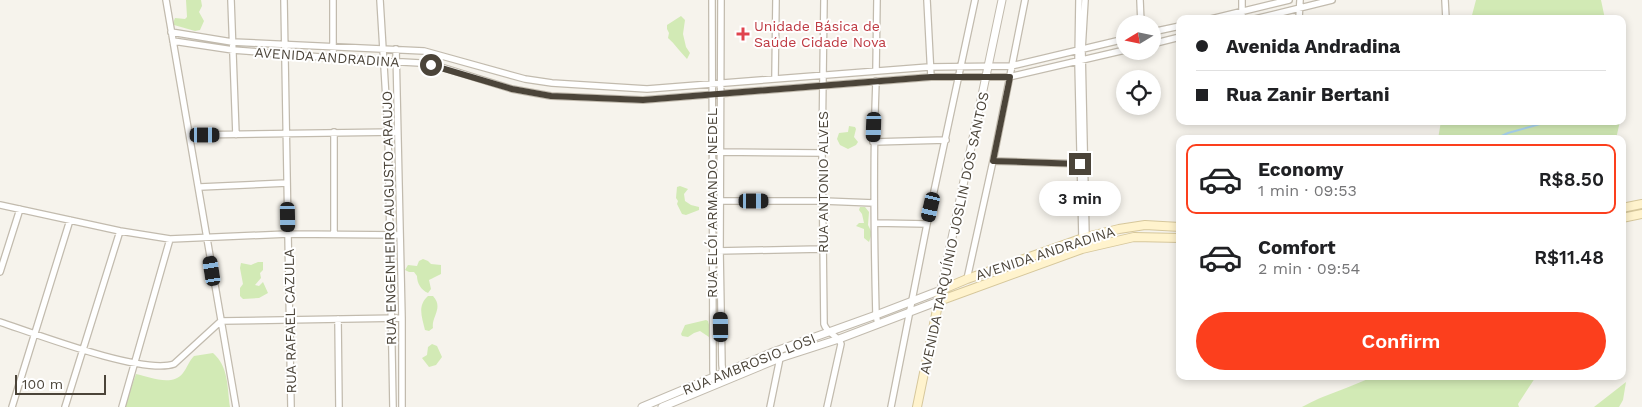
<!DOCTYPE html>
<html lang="en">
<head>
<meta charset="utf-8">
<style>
  :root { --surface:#fff; --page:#f6f6f6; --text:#202124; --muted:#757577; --line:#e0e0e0; --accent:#fc3f1d }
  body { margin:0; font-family:"Work Sans",sans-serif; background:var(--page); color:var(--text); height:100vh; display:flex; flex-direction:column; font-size:19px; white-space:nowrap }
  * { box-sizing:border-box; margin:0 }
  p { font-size:16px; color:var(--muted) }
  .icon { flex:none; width:28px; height:28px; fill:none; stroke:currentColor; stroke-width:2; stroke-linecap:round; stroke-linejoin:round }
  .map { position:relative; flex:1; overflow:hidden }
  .side { position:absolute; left:1176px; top:135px; width:450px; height:245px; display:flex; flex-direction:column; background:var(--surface); border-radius:10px; box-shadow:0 2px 8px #0003 }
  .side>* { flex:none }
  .banner { position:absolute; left:1176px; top:15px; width:450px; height:110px; border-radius:10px; box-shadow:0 2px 8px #0003; display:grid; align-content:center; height:110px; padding:0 20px; background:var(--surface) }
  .needle { width:32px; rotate:260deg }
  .controls { position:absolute; left:1116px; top:15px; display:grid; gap:10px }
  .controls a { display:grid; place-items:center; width:45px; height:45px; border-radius:50%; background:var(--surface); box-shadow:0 2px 8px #0003; font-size:25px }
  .scale { position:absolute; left:15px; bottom:12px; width:91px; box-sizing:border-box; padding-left:5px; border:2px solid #4b4439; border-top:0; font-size:14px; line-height:18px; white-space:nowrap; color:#4b4439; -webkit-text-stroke:4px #fff; paint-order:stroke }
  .end { position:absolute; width:22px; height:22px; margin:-11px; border:6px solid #4b4439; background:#fff; box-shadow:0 0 0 2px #fff }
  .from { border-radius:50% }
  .bubble { position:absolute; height:35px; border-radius:18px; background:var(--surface); box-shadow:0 2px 8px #0003; font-size:16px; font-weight:600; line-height:35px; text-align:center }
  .car { position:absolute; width:15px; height:30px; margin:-15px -8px; border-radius:6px; box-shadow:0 0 4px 1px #0007; background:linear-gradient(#222 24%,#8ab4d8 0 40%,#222 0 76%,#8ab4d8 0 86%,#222 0) }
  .banner b { display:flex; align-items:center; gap:18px; height:48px; font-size:19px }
  .banner b+b { border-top:1px solid var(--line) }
  .banner i { width:12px; height:12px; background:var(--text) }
  ul { padding:9px 0 0; list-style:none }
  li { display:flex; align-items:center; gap:15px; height:70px; margin:0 10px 8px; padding:0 10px; border:2px solid transparent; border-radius:10px }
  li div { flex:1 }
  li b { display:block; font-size:19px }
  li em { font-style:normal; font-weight:600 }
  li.current { border-color:var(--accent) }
  li>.icon { width:45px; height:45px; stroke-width:1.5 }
  .cta { display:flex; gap:10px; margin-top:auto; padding:10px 20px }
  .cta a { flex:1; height:58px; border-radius:30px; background:var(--accent); color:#fff; font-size:20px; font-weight:600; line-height:58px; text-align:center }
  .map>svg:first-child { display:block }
  .green { fill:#d2eab5 }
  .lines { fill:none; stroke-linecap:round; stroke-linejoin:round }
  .stream { stroke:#a9d4f2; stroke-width:2 }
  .minor-casing { stroke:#c2bbae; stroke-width:8 }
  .tertiary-casing { stroke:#c2bbae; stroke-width:9 }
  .secondary-casing { stroke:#d6c79b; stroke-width:10 }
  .minor { stroke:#fff; stroke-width:5.5 }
  .tertiary { stroke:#fff; stroke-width:7 }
  .secondary { stroke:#fff3cd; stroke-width:8 }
  .route { stroke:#4b4439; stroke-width:6 }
  .health-dot { fill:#e0444e; stroke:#fff; stroke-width:2 }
  .labels { text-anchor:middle; stroke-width:4; stroke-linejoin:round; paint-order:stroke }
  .health-label { font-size:14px; fill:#be3a42; stroke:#fff; text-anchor:start }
  .street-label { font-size:14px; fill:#4b4439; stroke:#fff }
</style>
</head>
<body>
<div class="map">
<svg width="1642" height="407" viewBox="0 0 1642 407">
  <rect width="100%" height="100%" fill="#f6f3ec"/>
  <!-- green -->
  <path class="green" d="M186,0H201L202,6L199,12L204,21L200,30L195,31L174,25L173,23L175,18L185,19L187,17Z
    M1476,0H1601L1605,19H1471Z
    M681,16L685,20L683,34L686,47L690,53L687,59C680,52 675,44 668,38L669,33L667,29V25Z
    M1441,121H1620L1616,139H1438Z
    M849,126L855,127L856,129L854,137L858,142L856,145L848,149L840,145L837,139L839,133L848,132Z
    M680,186L688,189L684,194L685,201L691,205L699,207V210L686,215L682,214L677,204L678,201L676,198L677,187Z
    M860,207H865L869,212L868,225L872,233L869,242L864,238V229L856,226L859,223H864L862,214L859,210Z
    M423,259L428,261L431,264L441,265V274L429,280L431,289L428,293C421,290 417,283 417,276L414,272H409L405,270L408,265L417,266L419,261Z
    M258,262H263V270L260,273L261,278L255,285L259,286L263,282L268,293L259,298L243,299L240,296V288L243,284L240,268L241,263L251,265Z
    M428,296H433C444,308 431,317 433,328L429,331L425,330C422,317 417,306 428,296Z
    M706,320L708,321L712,336L709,337L700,331L694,333L688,337L682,336L681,334L685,325Z
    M432,344L437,346L442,357L436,365L429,367L422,358L427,355L428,347Z
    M213,353C229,367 227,387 230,407H124L136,374C150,377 172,387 183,373C187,368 189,361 194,356Z
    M1374,376H1540L1535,378L1518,404L1519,407H1302C1325,394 1350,388 1374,376Z
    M1626,382L1623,400L1619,407H1594Z"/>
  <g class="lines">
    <!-- stream -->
    <path class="stream" d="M1495,139L1508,133L1551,121"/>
    <!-- minor casing -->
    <g class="minor-casing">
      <path id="minor" d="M166,0L236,407
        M231,0L236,135
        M284,0L291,407
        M380,0L388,132L393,407
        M712,0L713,370L714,380
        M721,0L720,251L722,365L724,381
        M824,0L822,153L824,324C827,334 838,335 841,344L827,407
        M927,0L931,77
        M1079,0L1078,62L1082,238
        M1085,0L1082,50L1086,237
        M1140,0L1141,24
        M1445,0L1446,19
        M1211,19L1289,0
        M1242,19V0
        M1255,19L1332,0
        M1299,19L1300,0
        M171,32L232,42L424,51L525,79L552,83L647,89L929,67L1011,66L1125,39
        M1152,32L1180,26
        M173,41L233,50L333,58L420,63L441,67L512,89L551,96L643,100L931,77H1009L1125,50
        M1152,44L1180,37
        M396,49L402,318V407
        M333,58V0
        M876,71L877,0
        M775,79L776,0
        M876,81C873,159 874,237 876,315L878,324
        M334,132V234
        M190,135L397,132
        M873,142L946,140
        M719,152L822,153
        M993,161L1084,164
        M200,187L287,183
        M712,201H823L874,203
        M0,205L120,231L170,239L288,234L400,235
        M875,223L927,224
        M717,251L822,249
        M0,272L20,209
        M967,279L993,161L1025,0
        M338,319L339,407
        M0,322C36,334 143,375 174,364L221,321L402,318
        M1276,376H1286
        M12,407L70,220
        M65,407L120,231
        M122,407L170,239
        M770,407L780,358
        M891,407L927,224L975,0"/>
    </g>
    <!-- tertiary casing -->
    <g class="tertiary-casing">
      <path id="tertiary" d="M642,407L773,352L876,315L941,290L1002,0
        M662,407L780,358L839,339L939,301"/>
    </g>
    <!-- secondary casing -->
    <g class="secondary-casing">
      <path id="secondary" d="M1622,208L1642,204
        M1622,218L1642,214
        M939,301L1082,249L1134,237L1180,238
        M917,407L941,290L967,279L1086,237L1119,229L1145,225L1180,227"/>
    </g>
    <!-- minor -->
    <use href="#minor" class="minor"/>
    <!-- tertiary -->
    <use href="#tertiary" class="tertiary"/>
    <!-- secondary -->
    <use href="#secondary" class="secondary"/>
  </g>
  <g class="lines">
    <!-- route -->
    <path class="route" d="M431,65L512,89L551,96L643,100L931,77H1010L993,161L1080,164"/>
  </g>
  <!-- markers -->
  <path class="health-dot" d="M740.5 26.5h5v5h5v5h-5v5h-5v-5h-5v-5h5z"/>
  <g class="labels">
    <!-- health labels -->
    <g class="health-label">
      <text x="754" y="31">Unidade Básica de<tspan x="754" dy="16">Saúde Cidade Nova</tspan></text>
    </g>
    <!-- street labels -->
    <g class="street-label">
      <text transform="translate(327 57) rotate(4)" y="5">AVENIDA ANDRADINA</text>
      <text transform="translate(823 182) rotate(-90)" y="5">RUA ANTONIO ALVES</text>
      <text transform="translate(712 203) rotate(-90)" y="5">RUA ELÓI ARMANDO NEDEL</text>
      <text transform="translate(389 218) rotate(-91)" y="5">RUA ENGENHEIRO AUGUSTO ARAUJO</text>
      <text transform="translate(954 233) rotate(-78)" y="5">AVENIDA TARQUÍNIO JOSLIN DOS SANTOS</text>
      <text transform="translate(1045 253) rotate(-18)" y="5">AVENIDA ANDRADINA</text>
      <text transform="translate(290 321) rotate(-91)" y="5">RUA RAFAEL CAZULA</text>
      <text transform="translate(749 364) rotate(-22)" y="5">RUA AMBROSIO LOSI</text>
    </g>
  </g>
</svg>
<div class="controls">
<a><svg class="needle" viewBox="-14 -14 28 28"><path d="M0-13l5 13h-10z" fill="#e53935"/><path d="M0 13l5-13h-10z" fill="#757577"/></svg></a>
<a><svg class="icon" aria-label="locate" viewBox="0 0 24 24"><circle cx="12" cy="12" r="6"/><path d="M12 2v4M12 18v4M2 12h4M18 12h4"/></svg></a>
</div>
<div class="scale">100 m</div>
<i class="end from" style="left:431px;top:65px"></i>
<i class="end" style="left:1080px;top:164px"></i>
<div class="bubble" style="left:1039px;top:181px;width:82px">3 min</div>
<i class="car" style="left:874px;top:127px;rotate:182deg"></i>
<i class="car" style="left:205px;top:135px;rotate:90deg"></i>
<i class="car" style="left:754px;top:201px;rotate:90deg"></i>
<i class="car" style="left:931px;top:207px;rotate:193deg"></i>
<i class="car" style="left:288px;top:217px;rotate:179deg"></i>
<i class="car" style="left:212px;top:271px;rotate:351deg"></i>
<i class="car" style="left:721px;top:327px;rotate:359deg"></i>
<div class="banner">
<b><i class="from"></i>Avenida Andradina</b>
<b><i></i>Rua Zanir Bertani</b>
</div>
<section class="side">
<ul>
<li class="current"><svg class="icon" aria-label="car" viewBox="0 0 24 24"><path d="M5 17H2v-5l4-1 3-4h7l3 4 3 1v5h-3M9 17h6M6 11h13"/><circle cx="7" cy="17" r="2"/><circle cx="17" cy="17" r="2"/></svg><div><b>Economy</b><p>1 min · 09:53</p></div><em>R$8.50</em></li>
<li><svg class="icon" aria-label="car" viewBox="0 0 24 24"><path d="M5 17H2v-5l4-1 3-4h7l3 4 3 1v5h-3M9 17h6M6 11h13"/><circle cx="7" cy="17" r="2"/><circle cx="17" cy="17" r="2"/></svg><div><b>Comfort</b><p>2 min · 09:54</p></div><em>R$11.48</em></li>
</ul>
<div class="cta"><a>Confirm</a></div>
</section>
</div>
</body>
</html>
